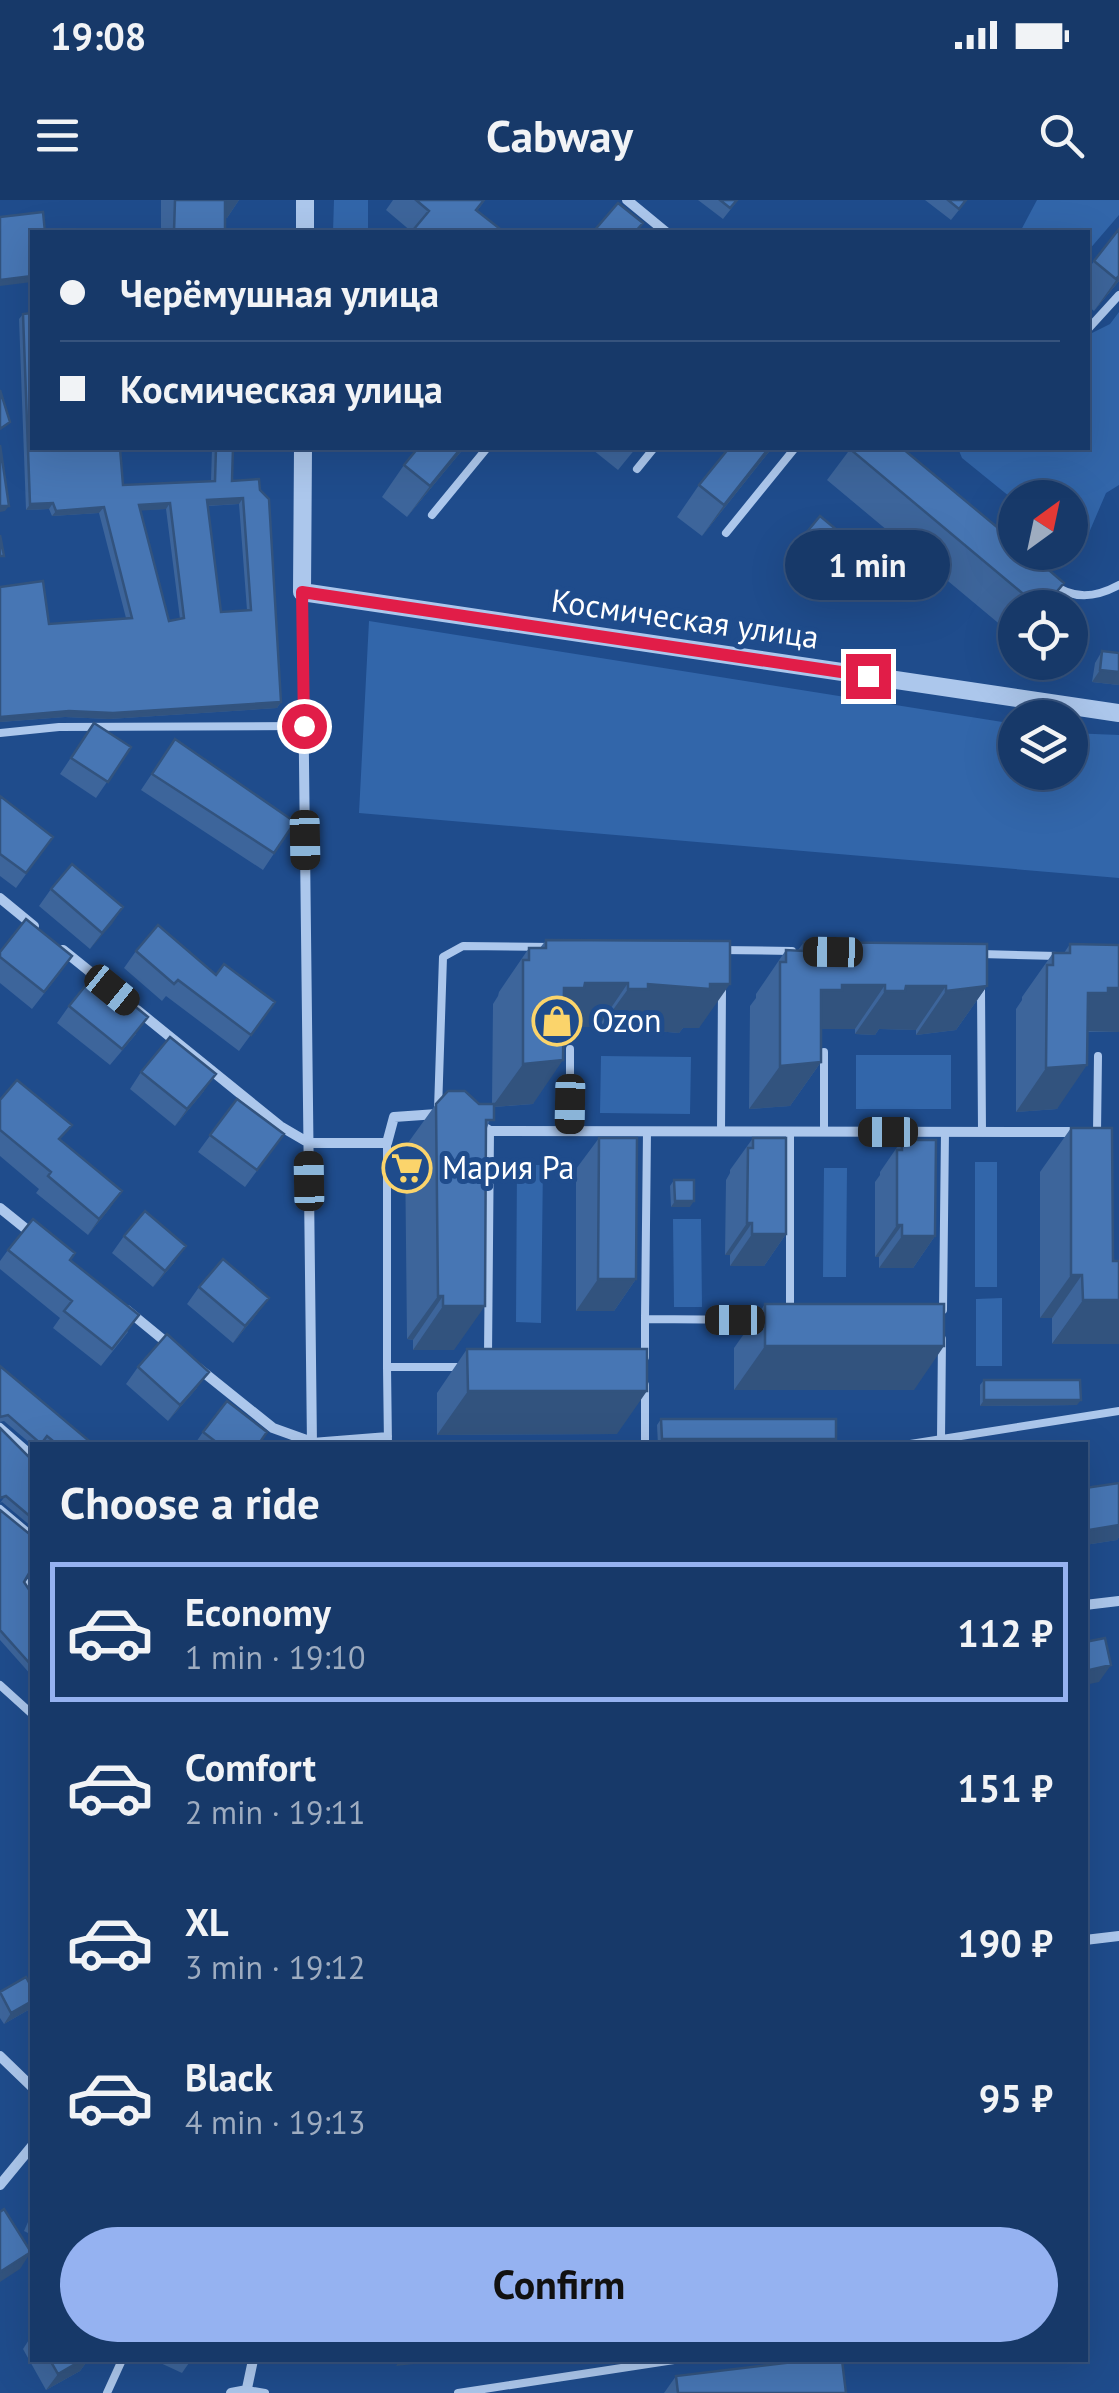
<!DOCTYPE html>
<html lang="en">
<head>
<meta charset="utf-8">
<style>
  :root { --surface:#173969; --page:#244471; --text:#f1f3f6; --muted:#9eacc0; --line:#36537d; --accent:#95b2f1 }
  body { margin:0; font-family:"PT Sans",sans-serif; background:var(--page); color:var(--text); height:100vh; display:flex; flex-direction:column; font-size:38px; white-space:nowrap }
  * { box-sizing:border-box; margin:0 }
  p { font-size:32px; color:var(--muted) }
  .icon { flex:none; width:55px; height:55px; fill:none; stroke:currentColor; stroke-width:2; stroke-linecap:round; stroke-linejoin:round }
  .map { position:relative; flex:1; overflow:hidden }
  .panel { position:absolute; left:30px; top:1242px; width:1058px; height:920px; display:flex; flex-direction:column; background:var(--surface); border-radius:0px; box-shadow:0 10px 40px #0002,0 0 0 2px var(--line) }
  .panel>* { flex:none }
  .top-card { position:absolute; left:30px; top:30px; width:1060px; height:220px; border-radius:0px; box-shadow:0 10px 40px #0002,0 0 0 2px var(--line); display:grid; align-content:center; height:220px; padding:0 30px; background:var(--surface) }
  .needle { width:65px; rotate:33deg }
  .controls { position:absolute; left:998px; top:280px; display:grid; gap:20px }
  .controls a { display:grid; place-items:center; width:90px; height:90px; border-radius:50%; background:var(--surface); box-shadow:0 10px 40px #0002,0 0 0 2px var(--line); font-size:50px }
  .end { position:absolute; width:45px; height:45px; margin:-22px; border:12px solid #e11d48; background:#fff; box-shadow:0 0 0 5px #fff }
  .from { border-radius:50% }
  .bubble { position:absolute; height:70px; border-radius:35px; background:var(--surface); box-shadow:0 10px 40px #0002,0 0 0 2px var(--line); font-size:32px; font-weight:600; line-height:70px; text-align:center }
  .car { position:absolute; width:30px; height:60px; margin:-30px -15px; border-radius:12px; box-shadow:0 0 8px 2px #0007; background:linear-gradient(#222 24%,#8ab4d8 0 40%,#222 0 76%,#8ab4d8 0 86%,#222 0) }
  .top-card b { display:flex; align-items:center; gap:35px; height:95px; font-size:38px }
  .top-card b+b { border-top:2px solid var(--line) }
  .top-card i { width:25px; height:25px; background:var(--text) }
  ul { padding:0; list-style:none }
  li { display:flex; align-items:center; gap:30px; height:140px; margin:0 20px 15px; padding:0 10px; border:5px solid transparent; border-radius:0px }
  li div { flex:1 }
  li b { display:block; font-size:38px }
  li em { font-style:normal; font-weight:600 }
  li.current { border-color:var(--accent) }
  li>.icon { width:90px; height:90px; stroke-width:1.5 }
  h2 { padding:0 30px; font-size:45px; line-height:120px }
  .primary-button { display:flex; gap:20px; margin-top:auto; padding:20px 30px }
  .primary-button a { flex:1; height:115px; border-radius:60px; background:var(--accent); color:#111; font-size:40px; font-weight:600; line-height:115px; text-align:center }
  .status { display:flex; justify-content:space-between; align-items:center; height:70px; padding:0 50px; background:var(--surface); direction:ltr }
  .status svg { height:28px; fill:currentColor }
  header { display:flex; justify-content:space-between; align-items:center; height:130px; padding:0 30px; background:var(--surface); font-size:45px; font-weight:600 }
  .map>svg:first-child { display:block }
  .green { fill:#3266aa }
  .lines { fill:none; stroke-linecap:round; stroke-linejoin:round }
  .service { stroke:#acc7ec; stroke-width:8 }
  .minor { stroke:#acc7ec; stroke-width:10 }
  .tertiary { stroke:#acc7ec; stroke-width:18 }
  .wall { fill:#3d659b; fill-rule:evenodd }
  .shaded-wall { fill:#32537e }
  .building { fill:#4776b4; stroke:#32537e; stroke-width:2.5; fill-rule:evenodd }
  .route { stroke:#e11d48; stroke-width:12 }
  .labels { text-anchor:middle; stroke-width:10; stroke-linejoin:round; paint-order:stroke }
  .street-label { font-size:32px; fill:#fff; stroke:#1f4c8c }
  .poi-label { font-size:32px; fill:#fff; stroke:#1f4c8c; text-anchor:start }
</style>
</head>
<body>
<div class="status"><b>19:08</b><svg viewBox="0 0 49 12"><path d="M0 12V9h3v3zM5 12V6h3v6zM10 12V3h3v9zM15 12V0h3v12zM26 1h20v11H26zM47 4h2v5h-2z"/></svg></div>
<header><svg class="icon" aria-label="menu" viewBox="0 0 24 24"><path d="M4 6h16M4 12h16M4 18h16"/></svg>Cabway<svg class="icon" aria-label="search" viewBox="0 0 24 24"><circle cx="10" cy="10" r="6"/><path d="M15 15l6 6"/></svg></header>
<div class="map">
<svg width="1119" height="2193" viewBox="0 0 1119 2193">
  <rect width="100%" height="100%" fill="#1f4c8c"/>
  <!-- green -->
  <path class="green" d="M334,0H368V32H333Z
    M1037,0H1119V15L1088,51V32H1020Z
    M1119,112V285L1106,293L1085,342L1072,347L1070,298H1015V301L962,258L958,248H1088V135L1110,124Z
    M369,421L1015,524V572H1070V533L1119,535V678L359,613Z
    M856,855H951V909H856Z
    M601,856L691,857L690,914L600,913Z
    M975,962H997V1087H975Z
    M517,965H543L541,1123L516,1122Z
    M824,968H847L846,1077H823Z
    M673,1019H701L702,1107H674Z
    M1002,1098V1166H976V1099Z"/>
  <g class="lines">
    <!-- service -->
    <path class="service" d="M1088,129L1119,95
      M637,269L654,248
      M432,315L487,248
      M726,333L795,248
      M1051,383C1073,400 1095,398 1119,385
      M0,533L59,527L304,526
      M721,750L792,751
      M981,754L1057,756
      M981,789L982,931
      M438,910L443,757L463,746L552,747
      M570,931V849
      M721,931L722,789
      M824,931V852
      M1097,932L1098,856
      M387,943V1167H465
      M943,1110L945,931
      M790,1111V931
      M645,1119L647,931
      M488,1156L490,931
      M645,1157V1119L763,1120
      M387,1167L388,1245
      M645,1185V1245
      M0,1227L32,1255
      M941,1239L942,1139
      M312,1242L388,1236
      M904,1245L1119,1211
      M0,1309L32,1336
      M32,1380L27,1386L32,1393
      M0,1485L32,1514
      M247,2190L265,2193
      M107,2193L122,2160
      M458,2193L674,2160"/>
    <!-- minor -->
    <path class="minor" d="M627,0L666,32
      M302,392L312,1245
      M0,698L34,726
      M63,750L104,783
      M137,810L280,926L309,943H387L394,917L437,914
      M477,923L490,931L1078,932
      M0,1008L36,1037
      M127,1110L172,1147
      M197,1167L273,1228L312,1242
      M1085,1405L1119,1401
      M1085,1740L1119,1736
      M0,1856L32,1887
      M0,1985L32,1946
      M231,2193L247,2190
      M246,2193L253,2160"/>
    <!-- tertiary -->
    <path class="tertiary" d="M305,32V0
      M303,248L302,392L1119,513"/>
  </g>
  <!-- wall -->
  <path class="wall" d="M161,0H239L227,18H225V32H161Z
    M393,0H485L477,11L504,32H412L386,10Z
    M698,0H738L723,19Z
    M925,0H967L951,20Z
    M1094,61L1119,81L1094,111L1088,106V70Z
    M23,114L123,285L211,281L212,248H233L232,281L259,279L281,502L277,508L109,519L65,517L0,522V387L49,424L126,418L99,313L52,316L49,309L26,310L19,119ZM239,304L247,410L221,412L208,306ZM166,309L180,419L169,421L140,310Z
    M464,248L407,317L382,297L404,265Z
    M595,248H636L618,270L593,250Z
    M772,248L702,336L677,317L699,285Z
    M851,248L1064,383L1047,408H1015V437L827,280Z
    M797,344L841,351L819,379L789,355Z
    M1102,451L1119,453V485L1092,482L1095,463Z
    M94,523L131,547L96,598L60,574Z
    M175,539L295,622L263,670L141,590Z
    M0,596L53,637L16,688L0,676Z
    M51,689L123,707L90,749L39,706Z
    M546,740L730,741L699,828H683L679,833L621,828L618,833L597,832L598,827H564L533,904L494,907L486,931L454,1150H413V1140L407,1139L405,947L436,904H492L493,804L498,796L499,792L529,748H540Z
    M804,742L987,786L956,830L916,835V830L879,829L875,835L855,834V829H821V862L790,906L749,909L750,806L756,798V794L786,750H798Z
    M1070,744L1119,832H1087L1057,909L1016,912V809L1022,800V797L1053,753H1064Z
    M136,751L216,775L275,802L239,851L166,796L162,801L124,768Z
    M0,752L60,773L32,809L0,783Z
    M69,806L136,834L110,865L57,823Z
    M141,872L204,891L175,926L130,889Z
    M237,899L284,934L245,987L198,952Z
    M0,900L61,940L110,1008L88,1035L36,993L39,989L0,956Z
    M1071,928L1113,1061L1052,1144V1118H1040V972Z
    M599,938L636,1079L614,1111H576V969Z
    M753,938L786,1034L764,1066H730V1055H725L726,980L730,973V970Z
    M902,940L935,1036L913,1068H879V1057H875V982L880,975V972Z
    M674,980L690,1007H671L670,986Z
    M124,1036L174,1063L153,1087L112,1053Z
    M8,1050L70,1060L128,1132L101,1166L53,1128L60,1118L0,1069V1061Z
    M199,1087L257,1114L233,1143L187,1104Z
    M765,1104L914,1190H734V1148Z
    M467,1149L617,1234L437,1235V1193Z
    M0,1166L94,1245H47L43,1242L41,1245H32L4,1221L0,1222Z
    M138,1167L197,1188L168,1221L126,1184Z
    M984,1180L1077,1205L980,1206V1185Z
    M661,1219L832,1245H658L657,1225Z
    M203,1232L258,1245H194Z
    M32,1260V1327L2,1302L0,1303Z
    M1119,1283V1337L1117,1340L1085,1345V1288Z
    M0,1310L29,1374L24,1382L32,1394V1476L0,1440Z
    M0,1792L30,1809L4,1824L0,1818Z
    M32,2013V2035L24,2031Z
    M32,2135V2160H88L80,2171L46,2190L23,2149Z
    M154,2160H191L182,2173Z
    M676,2176L846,2193H664Z"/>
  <!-- shaded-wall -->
  <path class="shaded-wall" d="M223,0H239L227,18H211Z
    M32,76V82L0,86V80Z
    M1119,76V81L1094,111Z
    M461,248H464L407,317L430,286Z
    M769,248H772L702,336L724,305Z
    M243,298L239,304L203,306L207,300Z
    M53,303L49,309L26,310L30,304Z
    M170,303L166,309L135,311L139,305Z
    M0,306H9L5,311L0,312Z
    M104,307L99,313L52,316L56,311Z
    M1100,470L1119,472V485L1092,482Z
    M281,502L277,508L109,519L65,517L0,522V517L69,511Z
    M123,707L112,724L90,749L102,733Z
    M585,783H628L598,827H558L564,788Z
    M648,784H730L699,828H683L679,833L621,828L618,833L597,832L628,789Z
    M842,785H885L855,829H815L821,790Z
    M906,786H946L916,830L879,829L875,835L855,834L885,791Z
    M987,786L956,830L916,835L946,791Z
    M1108,788H1119V832L1082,831L1088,793Z
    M563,860L533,904L492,907L523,864Z
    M821,862L790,906L749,909L780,866Z
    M1087,865L1057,909L1016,912L1046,868Z
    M216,874L204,891L175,926L187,909Z
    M122,991L110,1008L88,1035L99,1019Z
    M675,1001H694L690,1007H671Z
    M747,1023H752L730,1055H725Z
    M897,1025H902L879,1057H875Z
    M752,1034H786L764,1066H730Z
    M902,1036H935L913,1068H879Z
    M186,1046L174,1063L153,1087L165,1071Z
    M1071,1075H1082L1052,1118H1040Z
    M598,1079H636L614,1111H576Z
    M438,1096H443L413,1140L407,1139Z
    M269,1098L257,1114L233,1143L245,1126Z
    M1083,1100H1119V1144H1052Z
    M443,1106H485L454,1150H413Z
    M765,1146H944L914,1190H734Z
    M209,1172L197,1188L168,1221L180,1205Z
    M468,1191H647L617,1234L437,1235Z
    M984,1200H1081L1077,1205L980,1206Z
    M662,1239H836L832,1245H658Z
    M1119,1325V1337L1117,1340L1085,1345V1335L1089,1330Z
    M1111,1465L1099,1482L1085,1485V1471Z
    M32,1801V1805L30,1809L4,1824L11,1813Z
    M31,2052L20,2069L0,2082V2072Z
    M82,2160H88L80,2171L46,2190L58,2174Z
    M346,2160H368L365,2164L343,2163Z
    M400,2160H449L396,2166Z"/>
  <!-- building -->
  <path class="building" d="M175,0H225V32H174Z
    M416,0H484L476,10L504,32H418L414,29L429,11Z
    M720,0H737L730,8Z
    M948,0H966L959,9Z
    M618,3L643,23L635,32H593Z
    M43,12L45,32H32V76L0,80V17Z
    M1119,29V76L1116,79L1094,61Z
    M32,113V248H120L123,285L215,281L216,248H233L232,281L259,279L260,290L269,299L281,502L113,513L69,511L0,517V387L43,381L49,424L132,418L104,307L56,311L53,303L30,304L23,114ZM243,298L251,410L221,412L207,300ZM170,303L184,418L169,421L139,305Z
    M0,190L10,222L0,229Z
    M0,245L9,306H0Z
    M418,248H461L430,286L404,265Z
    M729,248H769L724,305L699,285Z
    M851,248H902L1015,342V352H1028L1064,383L1043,408H1040L850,249Z
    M820,316L849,340L827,368L797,344Z
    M0,335L4,356H0Z
    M1102,451L1119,453V472L1100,470Z
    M94,523L131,547L108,582L71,558Z
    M175,539L295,622L274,653L152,574Z
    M0,596L53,637L26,673L0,654Z
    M72,664L123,707L102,733L51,689Z
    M26,719L72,756L44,792L0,757V752Z
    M158,725L216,775L224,764L275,802L251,835L178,780L174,784L136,751Z
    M546,740L730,741V784H710V789L648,784V789H628V783H585L584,788H564L563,860L523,864V760H529V748H546Z
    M804,742L987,744V786L946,791V786H906L905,791H885V785H842V790H821V862L780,866V762H786V750L804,751Z
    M1070,744L1119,745V788H1108V793H1088L1087,865L1046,868L1047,765H1053V753H1070Z
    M95,774L148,817L122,849L69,806Z
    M170,837L216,874L187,909L141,872Z
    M17,880L72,925L59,939L122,991L99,1019L48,976L51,972L0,930V900Z
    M448,891H465L479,904H494V920H486L485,1106H443V1096H438L436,904Z
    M237,899L284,934L257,970L210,935Z
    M1071,928H1112L1113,1061H1119V1100H1083L1082,1075H1071Z
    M599,938H637L636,1079H598Z
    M753,938H786V1034H752V1023H747L748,948H753Z
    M902,940H936L935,1036H902V1025H897V950H902Z
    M674,980H694V1001H675Z
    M145,1011L186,1046L165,1071L124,1036Z
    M33,1019L75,1053L70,1060L139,1115L112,1149L64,1111L72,1101L8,1050Z
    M223,1059L269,1098L245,1126L199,1087Z
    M765,1104H944V1146H765Z
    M167,1134L209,1172L180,1205L138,1167Z
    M467,1149H647V1191H468Z
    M0,1166L94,1245H58L47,1236L41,1244L8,1215L0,1217Z
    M984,1180H1080L1081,1200H984Z
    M227,1201L267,1232L258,1245H220L203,1232Z
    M661,1219H836V1239H662Z
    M0,1228L32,1260V1318L6,1296L0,1298Z
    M1119,1283V1325L1089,1330L1085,1309V1288Z
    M0,1310L32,1336V1368L24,1382L32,1394V1466L0,1430Z
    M1105,1438L1111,1465L1085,1471V1442Z
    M26,1777L32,1788V1801L11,1813L0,1792Z
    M4,2009L31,2052L0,2072V2012Z
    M50,2160H82L58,2174Z
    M810,2160H842L846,2193H678L676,2176Z"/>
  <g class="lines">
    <!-- route -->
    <path class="route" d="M304,526L302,392L868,476"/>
  </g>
  <!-- icons -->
  <defs>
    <g id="shop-ring" transform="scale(2.5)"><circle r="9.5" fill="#1f4c8c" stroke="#fbd46b" stroke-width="1.5"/><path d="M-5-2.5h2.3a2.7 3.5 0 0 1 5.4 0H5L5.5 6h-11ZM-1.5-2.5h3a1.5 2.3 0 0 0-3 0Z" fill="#fbd46b"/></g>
    <g id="supermarket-ring" transform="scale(2.5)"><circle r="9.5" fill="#1f4c8c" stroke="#fbd46b" stroke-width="1.5"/><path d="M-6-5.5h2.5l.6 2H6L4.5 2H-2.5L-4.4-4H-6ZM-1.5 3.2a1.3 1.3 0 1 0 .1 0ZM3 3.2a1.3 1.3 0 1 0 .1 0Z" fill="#fbd46b"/></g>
  </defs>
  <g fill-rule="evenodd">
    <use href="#shop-ring" x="557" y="821"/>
    <use href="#supermarket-ring" x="407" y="968"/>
  </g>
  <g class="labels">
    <!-- street labels -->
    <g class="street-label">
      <text transform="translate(685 419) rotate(8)" y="11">Космическая улица</text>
    </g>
    <!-- poi labels -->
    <g class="poi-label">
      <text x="592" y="832">Ozon</text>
      <text x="442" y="979">Мария Ра</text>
    </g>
  </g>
</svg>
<div class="controls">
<a><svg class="needle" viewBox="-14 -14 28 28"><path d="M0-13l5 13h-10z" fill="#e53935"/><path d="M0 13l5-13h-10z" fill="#9eacc0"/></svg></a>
<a><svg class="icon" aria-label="locate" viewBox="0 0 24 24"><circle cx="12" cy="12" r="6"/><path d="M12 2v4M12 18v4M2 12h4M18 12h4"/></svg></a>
<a><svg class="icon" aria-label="layers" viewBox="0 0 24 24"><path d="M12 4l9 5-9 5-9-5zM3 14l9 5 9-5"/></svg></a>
</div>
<i class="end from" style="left:304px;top:526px"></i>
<i class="end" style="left:868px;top:476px"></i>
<div class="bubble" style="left:785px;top:330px;width:165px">1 min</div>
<i class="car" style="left:305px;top:640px;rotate:179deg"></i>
<i class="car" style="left:833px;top:752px;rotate:271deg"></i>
<i class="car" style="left:112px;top:790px;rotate:129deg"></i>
<i class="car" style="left:570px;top:904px;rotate:181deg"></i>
<i class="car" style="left:888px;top:932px;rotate:270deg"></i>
<i class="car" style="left:309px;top:981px;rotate:359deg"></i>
<i class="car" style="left:735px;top:1120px;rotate:270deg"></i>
<div class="top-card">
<b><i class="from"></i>Черёмушная улица</b>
<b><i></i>Космическая улица</b>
</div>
<section class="panel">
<h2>Choose a ride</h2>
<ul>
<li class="current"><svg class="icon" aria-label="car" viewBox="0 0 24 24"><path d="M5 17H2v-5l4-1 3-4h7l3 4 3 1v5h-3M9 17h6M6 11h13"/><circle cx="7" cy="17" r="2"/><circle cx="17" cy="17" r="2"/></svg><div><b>Economy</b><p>1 min · 19:10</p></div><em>112 ₽</em></li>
<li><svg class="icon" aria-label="car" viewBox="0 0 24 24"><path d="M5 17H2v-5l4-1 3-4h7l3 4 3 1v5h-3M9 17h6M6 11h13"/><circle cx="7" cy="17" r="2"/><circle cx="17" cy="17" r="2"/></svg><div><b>Comfort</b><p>2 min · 19:11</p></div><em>151 ₽</em></li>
<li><svg class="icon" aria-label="car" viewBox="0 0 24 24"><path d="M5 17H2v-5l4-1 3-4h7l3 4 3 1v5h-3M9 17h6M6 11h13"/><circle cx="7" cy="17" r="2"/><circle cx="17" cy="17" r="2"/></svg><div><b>XL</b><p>3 min · 19:12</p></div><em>190 ₽</em></li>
<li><svg class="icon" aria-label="car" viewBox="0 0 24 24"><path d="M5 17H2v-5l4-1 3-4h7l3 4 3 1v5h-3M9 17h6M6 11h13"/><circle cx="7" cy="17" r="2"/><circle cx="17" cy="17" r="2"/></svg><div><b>Black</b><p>4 min · 19:13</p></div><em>95 ₽</em></li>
</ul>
<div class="primary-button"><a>Confirm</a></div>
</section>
</div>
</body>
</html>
